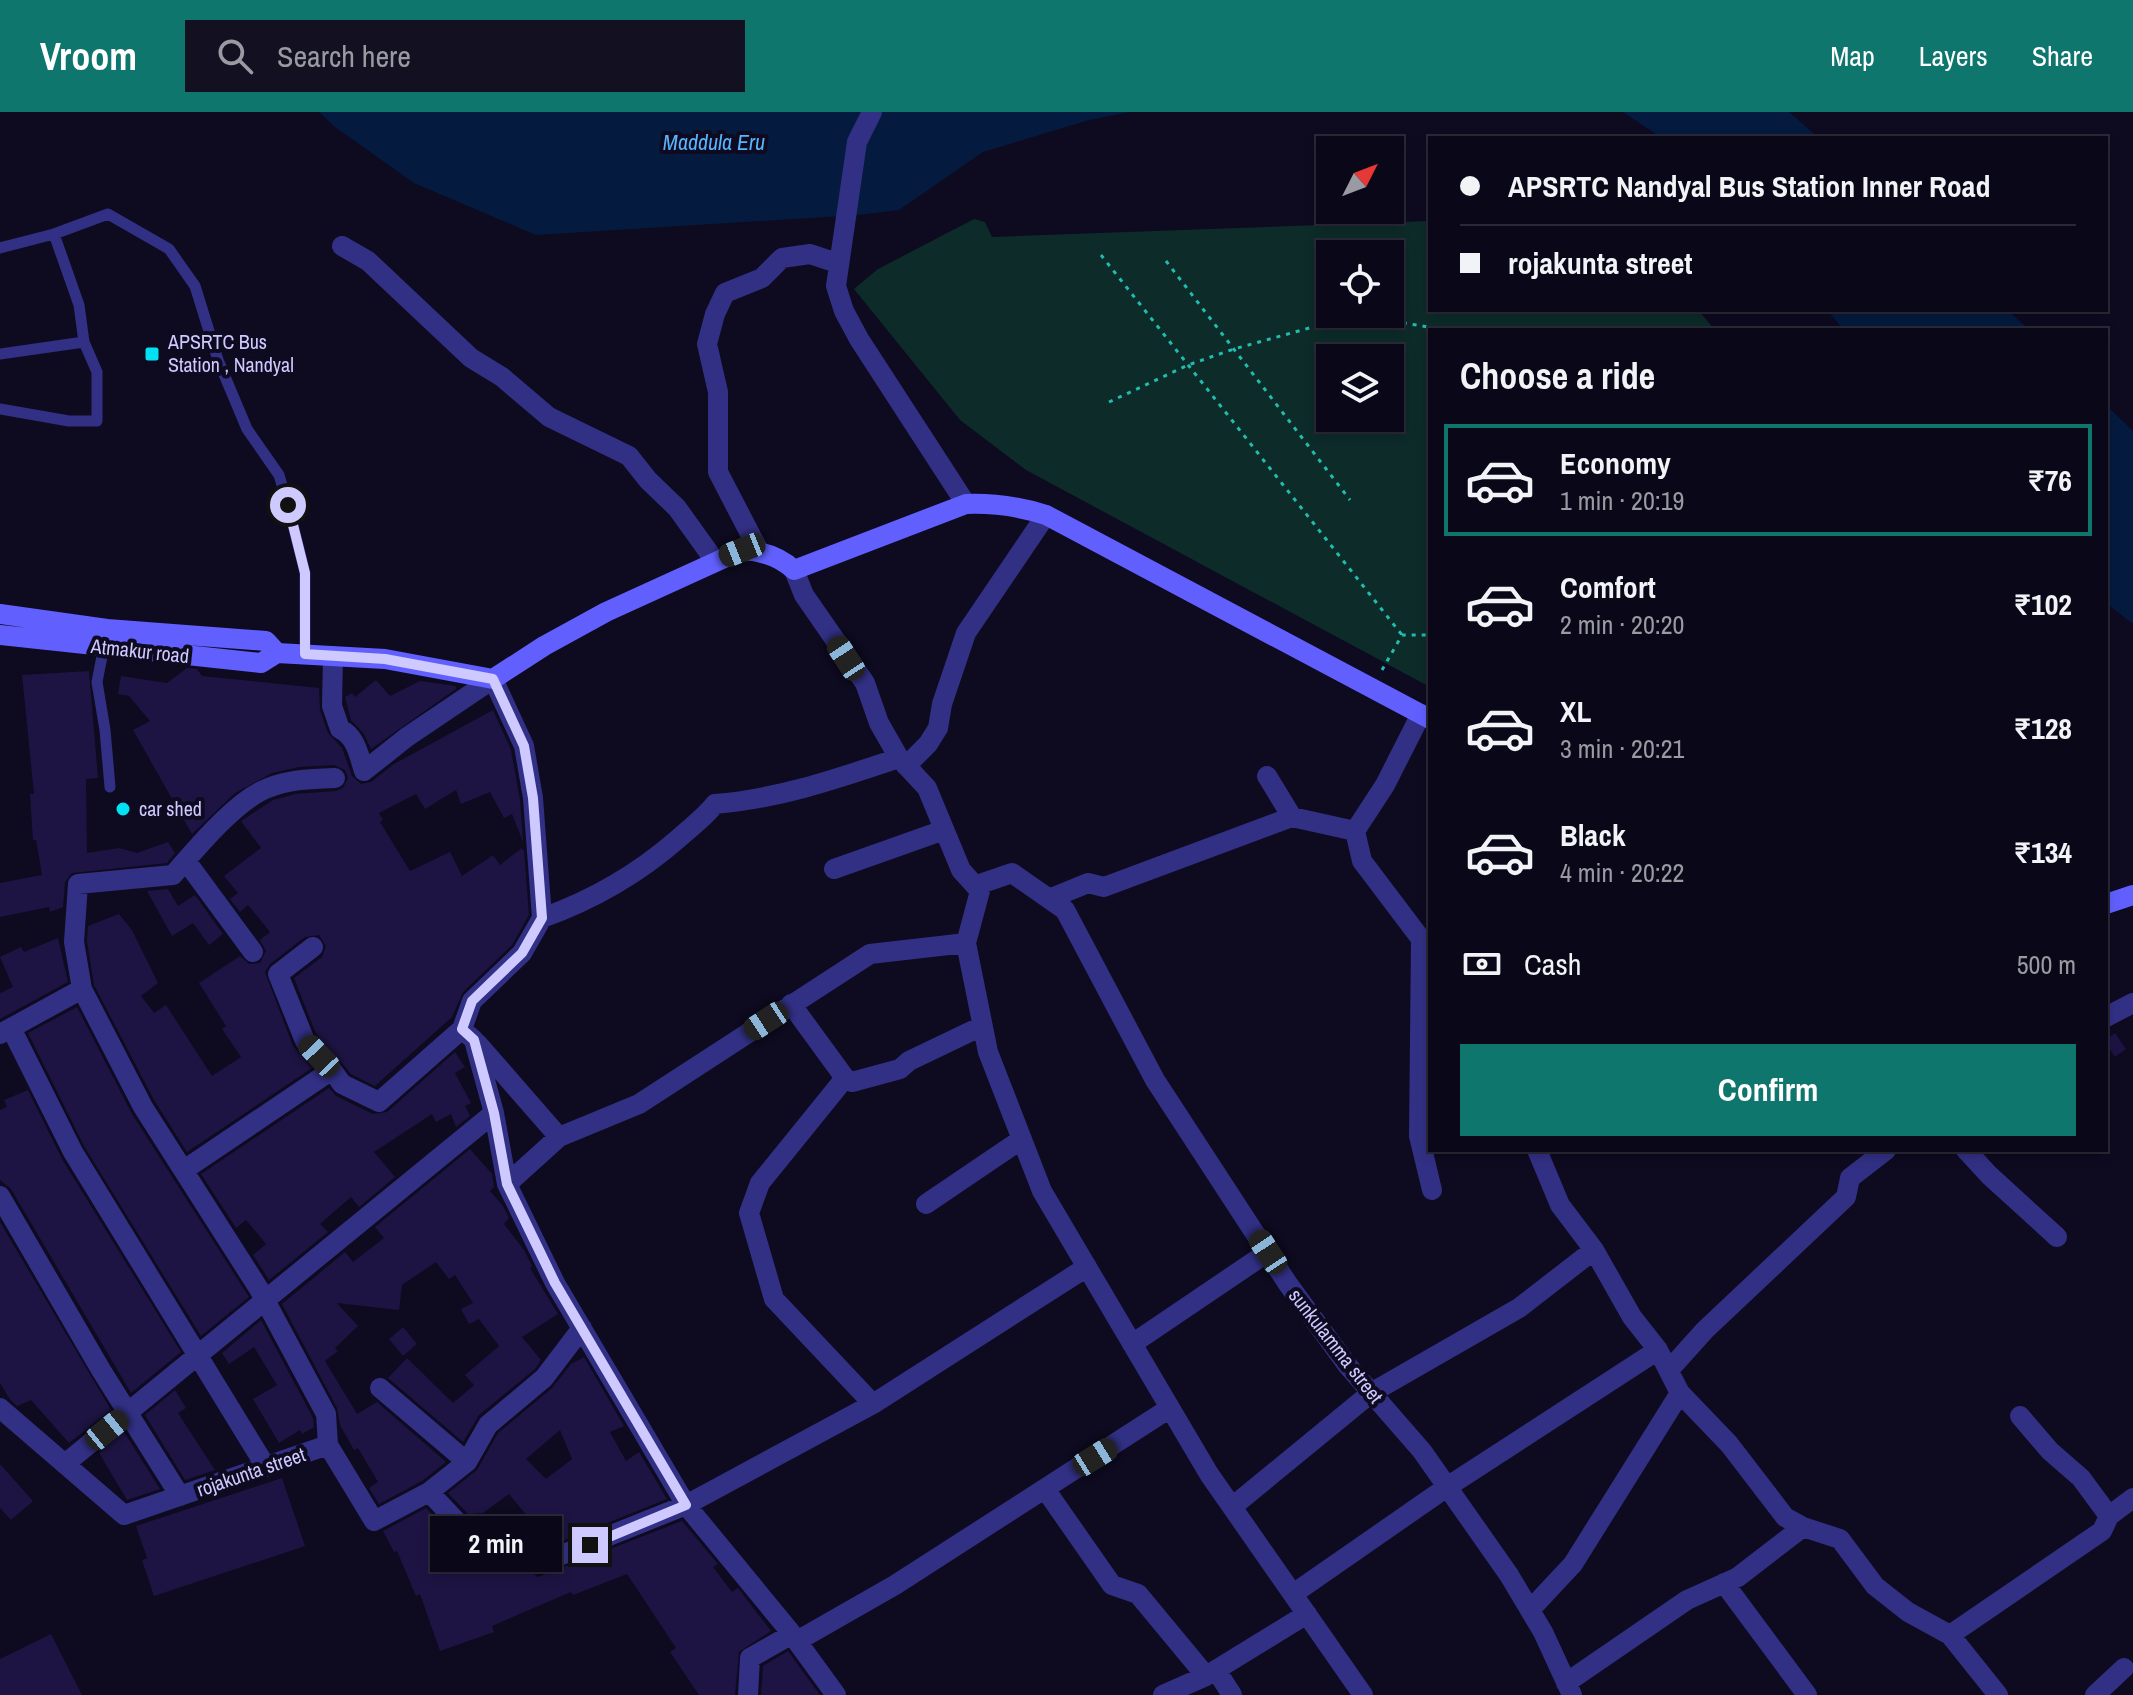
<!DOCTYPE html>
<html lang="en">
<head>
<meta charset="utf-8">
<style>
  :root { --surface:#0a0818; --page:#131121; --text:#f1f3f6; --muted:#999aa2; --line:#2a2937; --accent:#0f766e }
  body { margin:0; font-family:"Archivo Narrow",sans-serif; background:var(--page); color:var(--text); height:100vh; display:flex; flex-direction:column; font-size:30px; white-space:nowrap }
  * { box-sizing:border-box; margin:0 }
  p { font-size:26px; color:var(--muted) }
  .icon { flex:none; width:44px; height:44px; fill:none; stroke:currentColor; stroke-width:2; stroke-linecap:round; stroke-linejoin:round }
  .map { position:relative; flex:1; overflow:hidden }
  .details { position:absolute; left:1428px; top:216px; width:680px; height:824px; display:flex; flex-direction:column; background:var(--surface); border-radius:0px; box-shadow:0 4px 12px #0003,0 0 0 2px var(--line) }
  .details>* { flex:none }
  .hud { position:absolute; left:1428px; top:24px; width:680px; height:176px; border-radius:0px; box-shadow:0 4px 12px #0003,0 0 0 2px var(--line); display:grid; align-content:center; height:176px; padding:0 32px; background:var(--surface) }
  .needle { width:52px; rotate:48deg }
  .buttons { position:absolute; left:1316px; top:24px; display:grid; gap:16px }
  .buttons a { display:grid; place-items:center; width:88px; height:88px; border-radius:0px; background:var(--surface); box-shadow:0 4px 12px #0003,0 0 0 2px var(--line); font-size:40px }
  .end { position:absolute; width:36px; height:36px; margin:-18px; border:10px solid #cec9ff; background:#111; box-shadow:0 0 0 4px #111 }
  .from { border-radius:50% }
  .bubble { position:absolute; height:56px; border-radius:0px; background:var(--surface); box-shadow:0 4px 12px #0003,0 0 0 2px var(--line); font-size:26px; font-weight:700; line-height:56px; text-align:center }
  .car { position:absolute; width:24px; height:48px; margin:-24px -12px; border-radius:10px; box-shadow:0 0 6px 2px #0007; background:linear-gradient(#222 24%,#8ab4d8 0 40%,#222 0 76%,#8ab4d8 0 86%,#222 0) }
  .hud b { display:flex; align-items:center; gap:28px; height:76px; font-size:30px }
  .hud b+b { border-top:2px solid var(--line) }
  .hud i { width:20px; height:20px; background:var(--text) }
  ul { padding:0; list-style:none }
  li { display:flex; align-items:center; gap:24px; height:112px; margin:0 16px 12px; padding:0 16px; border:4px solid transparent; border-radius:0px }
  li div { flex:1 }
  li b { display:block; font-size:30px }
  li em { font-style:normal; font-weight:700 }
  li.selected { border-color:var(--accent) }
  li>.icon { width:72px; height:72px; stroke-width:1.5 }
  h2 { padding:0 32px; font-size:36px; line-height:96px }
  .pay { display:flex; align-items:center; gap:20px; height:88px; padding:0 32px; font-size:30px }
  .pay p { margin-inline-start:auto }
  .cta { display:flex; gap:16px; margin-top:auto; padding:16px 32px }
  .cta a { flex:1; height:92px; border-radius:0px; background:var(--accent); color:#fff; font-size:32px; font-weight:700; line-height:92px; text-align:center }
  header { display:flex; align-items:center; gap:48px; box-sizing:border-box; height:112px; padding:0 40px; background:var(--accent); color:#fff }
  header strong { font-size:38px }
  nav { display:flex; gap:44px; margin-inline-start:auto; font-size:28px }
  .search { width:560px; height:72px; background:var(--page); display:flex; align-items:center; gap:20px; box-sizing:border-box; padding:0 28px; border-radius:0px; color:var(--muted); font-size:30px }
  .map>svg:first-child { display:block }
  .green { fill:#0d2b29; fill-rule:evenodd }
  .water { fill:#041b3f }
  .building { fill:#1d1443; fill-rule:evenodd }
  .lines { fill:none; stroke-linecap:round; stroke-linejoin:round }
  .path { stroke:#21bcaf; stroke-width:3; stroke-dasharray:4 6; stroke-linecap:butt }
  .service { stroke:#323084; stroke-width:11 }
  .minor { stroke:#323084; stroke-width:20 }
  .secondary { stroke:#6160ff; stroke-width:20 }
  .route { stroke:#cec9ff; stroke-width:10 }
  .poi-dot { fill:#00e1f4; stroke:#0e0a20; stroke-width:3 }
  .labels { text-anchor:middle; stroke-width:8; stroke-linejoin:round; paint-order:stroke }
  .poi-label { font-size:20px; fill:#cec9ff; stroke:#0e0a20; text-anchor:start }
  .street-label { font-size:20px; fill:#cec9ff; stroke:#0e0a20 }
  .water-label { font-size:22px; font-style:italic; fill:#57b5ff; stroke:#0e0a20 }
</style>
</head>
<body>
<header>
<strong>Vroom</strong>
<div class="search"><svg class="icon" aria-label="search" viewBox="0 0 24 24"><circle cx="10" cy="10" r="6"/><path d="M15 15l6 6"/></svg>Search here</div>
<nav><a>Map</a><a>Layers</a><a>Share</a></nav>
</header>
<div class="map">
<svg width="2133" height="1583" viewBox="0 0 2133 1583">
  <rect width="100%" height="100%" fill="#0e0a20"/>
  <!-- green -->
  <path class="green" d="M974,107L985,110L992,125L1430,109V198H1698L1715,218H1430V575L1026,358L960,308L854,177L878,157ZM1330,142H1390V202H1330ZM1330,246H1390V306H1330Z"/>
  <!-- water -->
  <path class="water" d="M319,0H1129L1089,8L983,40L899,98L858,103L536,123L414,71L335,15Z
    M1623,0H1789L1819,26H1662Z
    M1827,198H2008L2029,218H1844Z
    M2106,293L2133,319V512L2106,491Z"/>
  <!-- building -->
  <path class="building" d="M187,556L197,557L202,564L319,576L320,598L328,621L342,636L352,664L361,672L371,670L394,652L493,598L511,638L520,688L523,730L512,702L504,706L490,680L461,692L456,678L425,697L416,682L379,701L383,708L380,710L410,759L450,740L462,764L493,743L500,753L522,736L524,739L529,803L512,833L463,880L452,905L375,974L351,962L316,922L294,866L322,845L326,834L319,823L305,825L270,852L265,860L293,934L312,956L187,1040L154,988L94,873L87,829L88,814L119,802L132,818L158,871L141,884L154,901L166,893L212,964L241,945L222,917L226,914L199,871L240,844L249,852L260,851L266,839L260,828L270,820L248,793L240,800L230,787L238,781L224,764L261,736L241,709L273,688L295,682L336,679L343,676L348,666L345,658L334,653L299,655L272,661L235,681L192,722L133,618L150,609L129,584L118,582L121,564L167,571Z
    M89,559L98,666L86,667L87,741L119,736L137,741L168,730L175,741L167,751L72,761L65,770L63,795L50,800L49,795L0,805V771L42,763L36,728H33L30,682H34L22,563Z
    M376,568L390,584L420,569L456,574V577L371,637L364,622L351,608L345,585L352,581L355,585Z
    M168,777L178,794L195,783L223,822L209,833L193,811L172,824L147,779Z
    M58,826L68,870L0,907V881L13,875L0,845L21,835L24,840Z
    M77,895L132,1002L249,1185L201,1224L84,1034L28,921Z
    M2115,921L2126,937L2115,945L2106,932V927Z
    M455,940L465,955L455,961L471,991L465,994L470,1004L456,1015L451,1002L436,1010L432,1002L374,1040L395,1065L359,1095L351,1085L320,1112L328,1120L269,1168L253,1143L266,1132L246,1108L236,1116L201,1062L329,976L336,984L373,1002L387,1000Z
    M28,978L62,1047L181,1240L131,1281L11,1077L0,1068V998L7,995L4,988Z
    M470,1037L492,1062L494,1075L490,1079L503,1094L509,1106L504,1112L524,1138L532,1154L530,1156L558,1202L522,1225L541,1248L535,1257L479,1303L463,1330L388,1266L407,1246L453,1291L474,1273L465,1263L499,1234L479,1207L469,1212L461,1197L473,1191L455,1163L449,1167L436,1150L402,1173L399,1198L337,1191L358,1214L335,1236L338,1239L325,1249L357,1302L377,1290L446,1350L422,1369L379,1392L369,1376L378,1370L358,1336L354,1338L340,1313L337,1296L282,1192L345,1140L353,1150L384,1126L375,1115Z
    M0,1110L111,1298L69,1331L31,1288L17,1294L9,1286L0,1271Z
    M261,1208L313,1306L314,1315L302,1322L300,1318L279,1331L253,1287L277,1273L254,1235L229,1252L222,1241Z
    M403,1215L417,1232L403,1244L389,1227Z
    M584,1245L624,1314L610,1320L626,1349L639,1340L667,1387L545,1436L532,1410L509,1382L483,1401L468,1402L448,1381L477,1358L498,1321L552,1276L571,1252ZM560,1318L572,1347L546,1367L526,1347Z
    M175,1278L186,1296L178,1301L215,1358L185,1368L145,1303Z
    M124,1320L160,1377L127,1388L99,1341Z
    M0,1352L33,1389L11,1408L0,1396Z
    M282,1366L305,1434L154,1484L142,1448L147,1446L136,1414Z
    M426,1396L458,1428L488,1427L491,1435L502,1429H512L528,1459L538,1465L682,1409L718,1452L713,1455L732,1480L738,1476L771,1519L739,1540L735,1583H699L670,1540L676,1536L627,1462L573,1483L571,1480L492,1514L494,1520L440,1539L420,1482L416,1484L397,1439L394,1440L383,1419Z
    M51,1522L82,1583H0V1547Z
    M788,1539L820,1583H761L763,1554Z"/>
  <g class="lines">
    <!-- path -->
    <path class="path" d="M1101,143L1402,523
      M1166,149L1350,388
      M1109,290L1188,253L1234,237L1356,203L1446,218
      M1382,558L1402,523H1430"/>
    <!-- service -->
    <path class="service" d="M0,136L54,122L108,102L169,137L195,174L218,248L247,317L279,363L288,393L305,461V542
      M0,242L84,230L79,193L54,122
      M0,297L69,309H97V260L84,230
      M105,529L97,570L105,618L110,675"/>
    <!-- minor -->
    <path class="minor" d="M872,0L857,30L836,174L844,199L859,227L966,392
      M342,134L368,149L471,246L502,265L549,305L629,344L648,368L677,396L715,449
      M759,439L718,360V280L707,232L715,202L725,181L762,166L782,146L810,142L837,151
      M794,458L804,483L865,571L879,611L899,646L927,676L961,758L980,779L966,831L988,940L1042,1079L1209,1362L1363,1583
      M333,544L332,594L340,617C356,624 359,644 364,659L407,625L493,567L524,634L533,686L542,806
      M1421,602L1385,673L1355,719L1362,749L1430,839
      M906,654L928,632L938,616L942,592L966,521L1046,403
      M1267,664L1292,705L1355,719
      M186,749L253,840
      M834,757L944,718
      M977,773L1012,761L1065,798L1155,968L1288,1172L1348,1254L1422,1339L1509,1463L1543,1520L1572,1583
      M1049,787L1088,771L1104,775L1292,705
      M542,806L522,841L472,889L462,917L474,928L494,1001L507,1072L555,1171L686,1393L873,1292L1087,1155
      M542,806C593,788 638,762 679,726C692,714 704,706 715,692C779,687 839,666 899,646
      M1421,829L1419,1024L1432,1078
      M313,835L278,862L305,929L332,958
      M82,877L74,830L78,772L173,763C196,737 236,688 268,676C290,667 312,667 335,666
      M791,892L845,966L852,970L900,957L909,949L982,914
      M2106,905L2133,891
      M11,916L73,1040L266,1355
      M0,922L82,877L143,995L259,1177L326,1302L328,1333
      M477,931L559,1025
      M845,966L760,1071L749,1101L774,1187L873,1292
      M1537,1038L1560,1093L1594,1138L1632,1205L1658,1238L1680,1281L1729,1332L1785,1405L1803,1415L1840,1427L1875,1474L1908,1500L1950,1523L1998,1583
      M1966,1038L1989,1063L2057,1125
      M184,1058L332,958L342,972L379,990L462,917
      M507,1072L559,1025L639,992L870,842L966,831
      M0,1084L101,1258L180,1384
      M926,1092L1022,1027
      M1132,1232L1268,1140
      M1669,1258L1705,1218L1846,1085L1850,1066L1886,1038
      M380,1276L467,1350
      M0,1296L124,1403L328,1333L374,1409L429,1380L463,1416L483,1414L520,1417L539,1452L686,1393L788,1517L836,1583
      M2020,1304L2050,1339L2081,1366L2109,1404
      M66,1351L494,1001
      M1045,1377L1112,1473L1138,1482L1206,1564L1307,1502
      M429,1380L467,1350L488,1313L544,1266L582,1216
      M1232,1395L1371,1281L1519,1196L1594,1138
      M1724,1471L1807,1583
      M1293,1482L1447,1375L1658,1238
      M1530,1498L1573,1452L1680,1281
      M1950,1523L2102,1419L2109,1404L2133,1386
      M797,1529L895,1473L1170,1296
      M1216,1558L1232,1583
      M1566,1571L1687,1488L1738,1465L1803,1415
      M748,1583L750,1546L792,1522
      M1163,1583L1206,1564
      M2095,1583L2124,1556"/>
    <!-- secondary -->
    <path class="secondary" d="M0,502L107,517L266,529L277,541L385,547L493,567L544,534L606,500L742,438C762,439 779,444 794,458L966,392C995,391 1018,394 1046,403L1430,607
      M0,523L261,551L277,541
      M2106,792L2133,783"/>
  </g>
  <g class="lines">
    <!-- route -->
    <path class="route" d="M288,393L305,461V542L385,547L493,567L524,634L533,686L542,806L522,841L472,889L462,917L474,928L494,1001L507,1072L555,1171L686,1393L590,1433"/>
  </g>
  <!-- markers -->
  <g class="poi-dot">
    <rect x="144" y="234" width="16" height="16" rx="4"/>
    <circle cx="123" cy="697" r="8"/>
  </g>
  <g class="labels">
    <!-- poi labels -->
    <g class="poi-label">
      <text x="168" y="237">APSRTC Bus<tspan x="168" dy="23">Station , Nandyal</tspan></text>
      <text x="139" y="704">car shed</text>
    </g>
    <!-- street labels -->
    <g class="street-label">
      <text transform="translate(140 539) rotate(6)" y="7">Atmakur road</text>
      <text transform="translate(1336 1234) rotate(52)" y="7">sunkulamma street</text>
      <text transform="translate(251 1360) rotate(-19)" y="7">rojakunta street</text>
    </g>
    <!-- water labels -->
    <g class="water-label">
      <text x="714" y="38">Maddula Eru</text>
    </g>
  </g>
</svg>
<div class="buttons">
<a><svg class="needle" viewBox="-14 -14 28 28"><path d="M0-13l5 13h-10z" fill="#e53935"/><path d="M0 13l5-13h-10z" fill="#999aa2"/></svg></a>
<a><svg class="icon" aria-label="locate" viewBox="0 0 24 24"><circle cx="12" cy="12" r="6"/><path d="M12 2v4M12 18v4M2 12h4M18 12h4"/></svg></a>
<a><svg class="icon" aria-label="layers" viewBox="0 0 24 24"><path d="M12 4l9 5-9 5-9-5zM3 14l9 5 9-5"/></svg></a>
</div>
<i class="end from" style="left:288px;top:393px"></i>
<i class="end" style="left:590px;top:1433px"></i>
<div class="bubble" style="left:430px;top:1404px;width:132px">2 min</div>
<i class="car" style="left:742px;top:438px;rotate:248deg"></i>
<i class="car" style="left:846px;top:546px;rotate:327deg"></i>
<i class="car" style="left:766px;top:909px;rotate:237deg"></i>
<i class="car" style="left:319px;top:944px;rotate:317deg"></i>
<i class="car" style="left:1268px;top:1140px;rotate:327deg"></i>
<i class="car" style="left:107px;top:1318px;rotate:51deg"></i>
<i class="car" style="left:1095px;top:1345px;rotate:58deg"></i>
<div class="hud">
<b><i class="from"></i>APSRTC Nandyal Bus Station Inner Road</b>
<b><i></i>rojakunta street</b>
</div>
<section class="details">
<h2>Choose a ride</h2>
<ul>
<li class="selected"><svg class="icon" aria-label="car" viewBox="0 0 24 24"><path d="M5 17H2v-5l4-1 3-4h7l3 4 3 1v5h-3M9 17h6M6 11h13"/><circle cx="7" cy="17" r="2"/><circle cx="17" cy="17" r="2"/></svg><div><b>Economy</b><p>1 min · 20:19</p></div><em>₹76</em></li>
<li><svg class="icon" aria-label="car" viewBox="0 0 24 24"><path d="M5 17H2v-5l4-1 3-4h7l3 4 3 1v5h-3M9 17h6M6 11h13"/><circle cx="7" cy="17" r="2"/><circle cx="17" cy="17" r="2"/></svg><div><b>Comfort</b><p>2 min · 20:20</p></div><em>₹102</em></li>
<li><svg class="icon" aria-label="car" viewBox="0 0 24 24"><path d="M5 17H2v-5l4-1 3-4h7l3 4 3 1v5h-3M9 17h6M6 11h13"/><circle cx="7" cy="17" r="2"/><circle cx="17" cy="17" r="2"/></svg><div><b>XL</b><p>3 min · 20:21</p></div><em>₹128</em></li>
<li><svg class="icon" aria-label="car" viewBox="0 0 24 24"><path d="M5 17H2v-5l4-1 3-4h7l3 4 3 1v5h-3M9 17h6M6 11h13"/><circle cx="7" cy="17" r="2"/><circle cx="17" cy="17" r="2"/></svg><div><b>Black</b><p>4 min · 20:22</p></div><em>₹134</em></li>
</ul>
<div class="pay"><svg class="icon" aria-label="cash" viewBox="0 0 24 24"><path d="M3 7h18v10H3z"/><circle cx="12" cy="12" r="2"/></svg>Cash<p>500 m</p></div>
<div class="cta"><a>Confirm</a></div>
</section>
</div>
</body>
</html>
